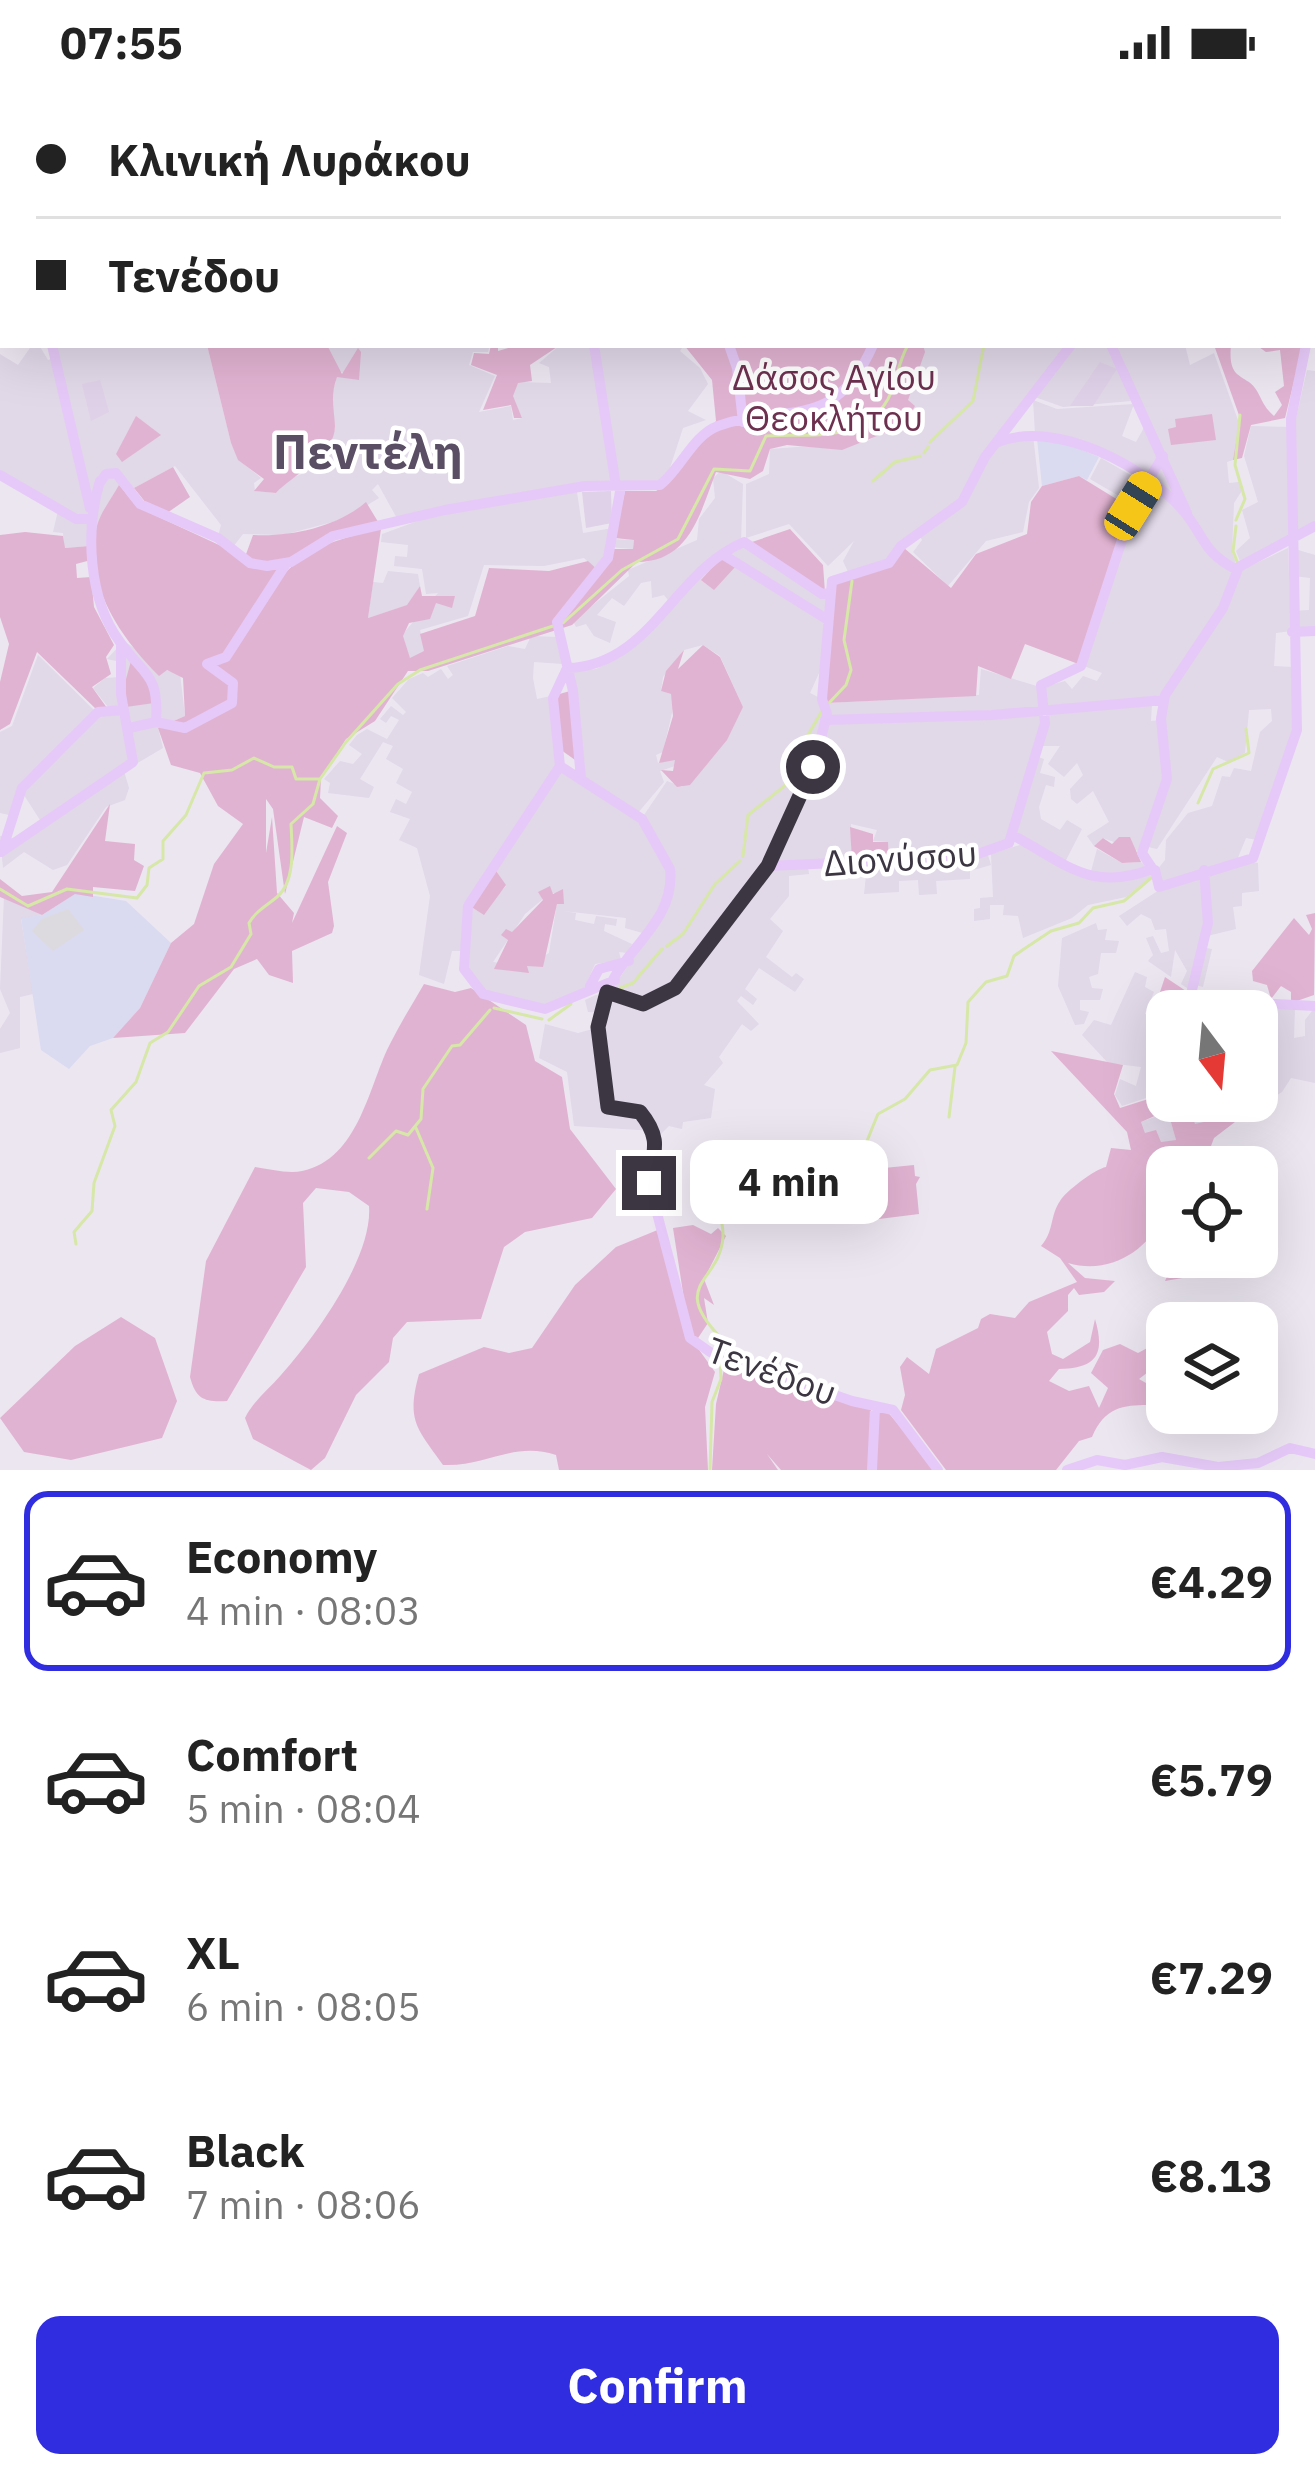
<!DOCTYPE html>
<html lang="en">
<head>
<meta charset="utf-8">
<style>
  :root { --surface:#fff; --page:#f2f2f2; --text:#222; --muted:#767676; --line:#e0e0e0; --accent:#302de1 }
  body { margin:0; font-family:"IBM Plex Sans",sans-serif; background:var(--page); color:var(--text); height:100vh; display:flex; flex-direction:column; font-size:45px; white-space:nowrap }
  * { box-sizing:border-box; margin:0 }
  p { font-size:39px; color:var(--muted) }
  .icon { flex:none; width:66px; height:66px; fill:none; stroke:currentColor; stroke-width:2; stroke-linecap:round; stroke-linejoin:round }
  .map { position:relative; height:1386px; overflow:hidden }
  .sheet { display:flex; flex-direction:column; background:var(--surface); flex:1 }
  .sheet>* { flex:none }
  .hud { position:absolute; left:0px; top:0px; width:1317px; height:264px; box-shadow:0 12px 48px #0002; display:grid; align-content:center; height:264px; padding:0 36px; background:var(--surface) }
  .needle { width:78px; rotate:164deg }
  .fabs { position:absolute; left:1146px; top:906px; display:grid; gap:24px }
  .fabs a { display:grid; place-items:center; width:132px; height:132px; border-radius:24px; background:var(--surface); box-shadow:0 12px 48px #0002; font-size:60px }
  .end { position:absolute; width:54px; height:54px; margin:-27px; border:15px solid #3c3643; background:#fff; box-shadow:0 0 0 6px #fff }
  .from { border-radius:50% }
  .bubble { position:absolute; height:84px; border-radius:24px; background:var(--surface); box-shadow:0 12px 48px #0002; font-size:39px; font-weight:800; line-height:84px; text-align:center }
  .car { position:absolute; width:36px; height:72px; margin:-36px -18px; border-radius:15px; box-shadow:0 0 9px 3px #0007; background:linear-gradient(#f5c518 24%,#345 0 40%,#f5c518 0 76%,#345 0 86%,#f5c518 0) }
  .hud b { display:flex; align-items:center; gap:42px; height:114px; font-size:45px }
  .hud b+b { border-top:3px solid var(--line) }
  .hud i { width:30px; height:30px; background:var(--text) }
  ul { padding:21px 0 0; list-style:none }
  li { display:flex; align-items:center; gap:36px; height:180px; margin:0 24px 18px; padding:0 12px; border:6px solid transparent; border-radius:24px }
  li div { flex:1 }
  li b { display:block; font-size:45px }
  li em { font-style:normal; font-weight:800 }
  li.current { border-color:var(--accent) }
  li>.icon { width:108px; height:108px; stroke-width:1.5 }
  .button { display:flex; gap:24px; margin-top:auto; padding:24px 36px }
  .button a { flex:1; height:138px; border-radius:24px; background:var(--accent); color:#fff; font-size:48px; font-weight:800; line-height:138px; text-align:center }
  .status { display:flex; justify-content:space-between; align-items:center; height:84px; padding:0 60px; background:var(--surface); direction:ltr }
  .status svg { height:33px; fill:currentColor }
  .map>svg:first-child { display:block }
  .residential { fill:#e1d8e8; fill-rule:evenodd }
  .education { fill:#dfd1e8 }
  .medical { fill:#dadaf0 }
  .green { fill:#e1b3d2 }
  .parking { fill:#dddadf }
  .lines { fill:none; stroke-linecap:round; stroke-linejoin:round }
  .stream { stroke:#d6e7a8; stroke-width:3 }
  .secondary { stroke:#e6c9f8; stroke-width:10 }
  .route { stroke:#3c3643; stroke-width:15 }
  .labels { text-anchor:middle; stroke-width:9; stroke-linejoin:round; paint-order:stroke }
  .park-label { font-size:36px; fill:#6d304f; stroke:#fff }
  .street-label { font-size:36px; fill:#3c3643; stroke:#fff }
  .district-label { font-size:48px; font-weight:bold; fill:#594e64; stroke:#fff }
</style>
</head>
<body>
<div class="status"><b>07:55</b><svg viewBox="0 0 49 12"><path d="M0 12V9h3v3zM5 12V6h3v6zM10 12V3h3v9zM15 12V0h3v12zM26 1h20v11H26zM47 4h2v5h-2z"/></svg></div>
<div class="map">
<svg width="1315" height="1386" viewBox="0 0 1315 1386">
  <rect width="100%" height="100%" fill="#ece6f1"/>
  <!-- residential -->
  <path class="residential" d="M668,0L866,1L997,0L666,3Z
    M32,261H39L48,276L54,274L49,261H207L231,359L239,376L261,394L254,399L255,407L276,409L287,396L307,388L335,345L331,314L337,292L359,296L337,286L327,261H490L488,268H473L469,281L495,292L479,328L511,322L513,336L522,334L512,312L518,298L551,299L549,283L539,279L560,261H684L680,267L700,284L708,300L688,327L706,336L683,344L668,390L658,400L598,399L399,438L378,400L372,406L379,414L344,435L283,451L243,450L233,463L218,452L221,441L175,382L125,409L89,462L64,464L63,449L53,448L59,422L0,389V270L18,281Z
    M923,261H1069L997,356L1033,351L1039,404L1029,418L1023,448L986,457L948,502L913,468L922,456L919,450L889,477L848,488L843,477L854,457L828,482L789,440L746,454V400L769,390L770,365L866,358L889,344L915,300Z
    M1074,261H1109L1131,317L1063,323L1035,313Z
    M1113,261H1185L1190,281L1214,269L1239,339L1233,376L1227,378L1229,399L1239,398L1243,405L1234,419L1232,468L1237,483L1204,461Z
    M1307,286L1315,287V439L1294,454V343Z
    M1033,316L1057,325L1134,320L1122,352L1136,358L1147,338L1183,415L1084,362L1035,350Z
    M1251,342L1290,343V456L1242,482L1236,467L1250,454L1242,426L1258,418L1244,372Z
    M1101,374L1153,404L1183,429L1206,468L1237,488L1224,520L1160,615L1047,624L1043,603L1065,597L1072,605L1083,592L1097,597L1102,589L1084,582L1131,419L1090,395Z
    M721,387L743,400L741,457L671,520L664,511L652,514L651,497L641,499L624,522L612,514L597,531L616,538L610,559L594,552L586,540L576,543L573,537L629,492L628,486L697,456L699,435L715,414L713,394Z
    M577,408L583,449L613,444L611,455L634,456L633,465L609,463L597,486L584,474L544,482L484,481L468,532L420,546L425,568L410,575L402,551L438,509L426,510L422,485L394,482L395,472L407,473L408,461L381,458L382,450L437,430Z
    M741,461L828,515L825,576L810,609L820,614L823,626L815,670L764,782L671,906L641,918L612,905L665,828L673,794L642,734L667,697L682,703L743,623L720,572L703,561L684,566L663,593L661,607L671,610L674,620L663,668L656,671L658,679L675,675L678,681L660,687L664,698L637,730L583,694L569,587L596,585L621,573L719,474Z
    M1288,464L1291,547L1276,549L1274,582L1293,583L1296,645L1257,756L1246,754L1237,776L1160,798L1157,786L1165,776L1166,756L1188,729L1212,722L1222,692L1230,693L1234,684L1251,687L1260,648L1272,637L1271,625L1249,626L1245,669L1228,678L1217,673L1157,765L1144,762L1164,712L1166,615L1240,487Z
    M1295,465L1315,471V546L1294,547L1293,527L1309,526L1310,494L1294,492Z
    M388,487L418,490L420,502L408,521L368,534L373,498L383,499Z
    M531,552L558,553L563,580L534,578L533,594L537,615L551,612L558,682L467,821L463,867H452L444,900L419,891L430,812L417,764L399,756L410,735L390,728L396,715L406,720L412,708L396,699L403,685L386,675L393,662L383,658L360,695L374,703L369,714L328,709L330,699L324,695L340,677L353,680L362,670L349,661L357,651L367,645L387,655L399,636L391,632L386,639L380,635L391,622L403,631L406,628L392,614L409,595L423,589L428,593L441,585L448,595L453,591L447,582L508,562L525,565Z
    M124,557L166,586L180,590L185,632L158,644L163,664L124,687L129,704L125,716L106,723L67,781L53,786L24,768L3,784L0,752L13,754L40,736L22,708L14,732L0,729V648L12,642L38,571L95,627L108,623L93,604L105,594L120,593L121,578L107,575Z
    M981,585L1040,603L1044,624L828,635L829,619L979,611Z
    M1152,620L1151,637L1159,636L1166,690L1141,768L1103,754L1094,762L1087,752L1109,738L1093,707L1077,720L1071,715L1070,705L1083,691L1077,679L1064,693L1048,680L1060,662H1039L1047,627Z
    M1044,627L1012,753L975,772L889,775L888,758L873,757L877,746L851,740L852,777L774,780L825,638Z
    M1035,672L1044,675L1040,689L1055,693L1054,703L1046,701L1039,723L1041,735L1060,746L1067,736L1082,745L1063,782L1015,751Z
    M560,683L640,735L665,775L669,800L646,850L625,844L626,834L563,827L576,829L575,836L594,840L596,832L617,835L616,842L605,840L604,847L632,860L627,869L619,868L621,876L595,880L584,905L543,923L490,911L469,893L470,822L495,814L506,802L494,784ZM539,809H559L564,820L557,819L549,869L526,883L493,878L525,830L543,815Z
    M1023,760L1076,791H1090L1097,765L1122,779L1141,778L1154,790L1126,813L1088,821L1072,834L1023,854L1018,832L1003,831L1004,821H990V835L974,837V825L980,824V814L993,813L991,770Z
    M988,771L991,781L970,787V795L936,797L937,810L919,811L918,796L899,797V808L864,810L866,792H842V781Z
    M1251,778L1258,779L1259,807L1242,809V822L1233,823L1236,845L1203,853L1201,863L1212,865L1203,903L1192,900L1190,906L1181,900L1187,887L1175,866L1171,893L1148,877L1153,871L1146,854L1153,852L1161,869L1169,867L1166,845L1155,846L1151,835L1141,830L1127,842L1119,832L1170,799Z
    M808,782L809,790L789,792V812L770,835L783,847L766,873L792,893L796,889L804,895L795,908L759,884L745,905L757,915L753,921L741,912L737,917L759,940L751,947L742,940L719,973L723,979L704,1001L715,1005L711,1034L683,1038L682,1045L669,1042L659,1052L655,1047L574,1042L567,988L539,974L545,940L578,949L600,943L604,929L588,928L585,916L596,911L651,921L668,914L767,786Z
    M4,812L42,831L21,835L33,910L20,913V964L0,969V945L10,929L0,905Z
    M1096,839L1098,846L1107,845L1105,856L1119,857L1116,869H1101L1098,890L1089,893L1092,904L1103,905L1100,916H1080V926L1089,928L1084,940L1075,941L1058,902L1062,854Z
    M1135,888L1147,893L1145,903L1154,908L1145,930L1152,931L1155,923L1166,925L1167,1015L1164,1008L1122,1022L1115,1011L1120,995L1136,1002L1141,983L1108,979L1082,951L1094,936L1111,941Z
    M1278,921L1295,923L1294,954L1305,952V936L1315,923V999L1291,994L1282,1008L1260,1022L1195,1041L1188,1021L1170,1026L1168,1017H1257V957L1275,955Z
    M1168,1028L1176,1056L1161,1059L1145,1049L1141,1038Z"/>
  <!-- education -->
  <path class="education" d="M1100,278L1117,285L1093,322H1070Z
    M100,296L109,328L91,337L82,300Z
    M611,407L612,439L586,444L582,408Z"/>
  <!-- medical -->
  <path class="medical" d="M1037,355L1067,360L1099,373L1087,396L1079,392L1042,402Z
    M76,809L126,817L171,859L140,924L113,954L90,962L69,985L41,966L21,834L42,831Z"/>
  <!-- green -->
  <path class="green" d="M207,261H327L342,290L358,264L361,268L359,296L337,293C330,312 334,324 335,342C335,372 292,391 276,409L254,407L264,395L238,376L231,359Z
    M491,261H498V267L518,261H560L530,281L532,297L518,299L513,312L522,334H514L511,321L483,326L497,291L471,281L474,269L489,270Z
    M684,261H923L925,268L908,316L915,322L902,342L842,366L787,361L770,365L763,387L750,395L716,388C700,429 690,478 637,478L572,541L428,587H408L375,637L346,655L321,695L320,714L338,732L332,744L304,733L285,810L273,725L266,715V769L272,733L277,809L294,829L292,839L337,742L347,749L328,798L334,842L332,849L292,867L293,899L269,891L257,875L234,885L185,949L113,954L140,924L171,859L194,840L214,780L243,740L218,722L200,689L171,681L158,644L185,632L183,594L167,586L159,592C122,555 82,500 97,442C100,429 112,414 119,401L137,423L245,473L253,451C291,453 337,443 366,418L380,441C311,455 274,478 244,544C291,477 299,463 381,445L368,534L407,521L420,502L422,512H455L452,524L436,519L430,535L409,539L403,552L410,574L424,567L420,550L475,532L489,484L549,487L588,477L601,489L613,465H633L634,456L615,454L625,407H656L666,401L716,337L712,296Z
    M1214,261H1231C1227,299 1247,289 1257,307C1263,318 1264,323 1274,332L1282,321L1275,308L1284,302L1280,266L1266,268L1256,261H1303L1285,334L1251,341L1242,374L1233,376L1240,334Z
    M1212,330L1216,356L1171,361L1168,345L1176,343L1175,335Z
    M136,332L161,351L122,378L116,370Z
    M173,383L190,413L167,429L146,419L134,404Z
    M1079,392L1131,424L1081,581L1025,560L1011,595L978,582L976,612L826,619L833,499L890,482L904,464L951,504L976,470L1027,450L1031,418L1042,402Z
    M790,445L823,481L825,508L749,459Z
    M25,448L63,452L65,464L89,462L91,476L76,480L77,494L91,493L94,523L114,561L106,573L111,590L92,603L107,624L96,625L37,568L10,640L0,646V598L9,560L0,533V451Z
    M721,474L736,482L714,506L701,496Z
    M703,561L720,573L743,623L727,656L690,701L677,703L661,686L673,687L675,676L659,679L673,632L671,610L661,607L666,587L684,566L678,585Z
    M131,577L148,590L154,619L126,623L123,606Z
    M570,607L578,678L561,666L556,611Z
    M110,720L105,757L135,760L134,776L144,782L135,807L93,803V813L75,810L42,831L0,813V795L22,812L52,808Z
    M850,743L873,750V758H888L889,775L852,777Z
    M1119,753H1130L1141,778L1122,779L1094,762L1103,754L1112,760Z
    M494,784L506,801L484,831L470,822Z
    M550,802L553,810L563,805L564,820H557L543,883L527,882L529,889L494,885L508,856L501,851L506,845L512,848L543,816L538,808Z
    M1315,829L1314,911L1291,919V908L1281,902L1271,915L1267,901L1253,897L1252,887L1294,834L1309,851L1312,845L1306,831Z
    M1165,893L1189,909L1182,927H1167V937L1163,935L1166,923L1156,920Z
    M424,900L455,908L471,904L526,941L535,977L562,993L570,1045L616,1105L592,1134L525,1148L504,1163L481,1235L407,1238L393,1254L389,1278L356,1311L325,1374L311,1386L253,1355L245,1334C253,1317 269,1305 281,1291C315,1253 373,1173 369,1122L349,1108L316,1104L303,1119L306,1183L227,1317C205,1318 196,1316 190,1293L206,1177L255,1083C269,1085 289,1090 302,1087C360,1075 369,999 391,958C401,938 413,919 424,900Z
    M1191,912L1278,921L1275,953L1257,954V927H1192L1194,922L1187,920Z
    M1051,967L1123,981L1114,1010L1120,1024L1164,1010L1168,1026L1141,1038L1145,1049L1156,1046L1161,1058L1176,1056L1168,1028L1190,1026L1195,1040L1248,1028L1214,1054L1203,1083H1167C1167,1097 1171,1119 1164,1132C1146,1168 1109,1191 1068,1179L1085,1194L1115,1197L1104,1208L1079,1211L1074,1204L1068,1211V1227L1047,1248L1052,1270L1063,1275L1090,1258L1095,1235C1106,1272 1095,1284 1059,1285L1049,1297L1069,1307L1089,1302L1099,1324L1108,1304L1091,1289L1103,1266L1120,1260L1138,1269L1151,1262L1167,1264L1165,1275L1139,1295L1146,1299L1167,1281V1321C1135,1322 1108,1315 1092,1353L1079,1357L1056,1386H946L901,1326L905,1311L900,1283L907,1273L929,1290L936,1265L978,1244L981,1235L990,1230L1015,1234L1029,1218L1077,1198L1060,1174L1041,1162C1054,1148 1050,1131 1060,1117C1066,1107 1095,1085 1106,1083L1111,1064L1131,1066L1127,1048Z
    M914,1081L915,1092L920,1093L916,1100L919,1130L879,1135L869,1115L874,1085Z
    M693,1141L711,1150L718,1144L726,1152L704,1195L714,1221L704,1214L708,1239L696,1257L688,1241L673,1144Z
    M660,1145L697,1263L715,1288L705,1323L708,1386H559L556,1371C513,1357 487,1383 443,1381C417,1344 406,1337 419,1290L484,1263L509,1269L532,1264L575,1201L616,1163Z
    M1257,1161L1258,1181L1165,1197L1176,1173H1257Z
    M121,1233L155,1254L177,1317L162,1354L71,1376L24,1368L0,1334L75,1262Z
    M726,1277L786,1294L797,1313L824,1309L871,1326V1386H781L767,1370L778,1386H712L716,1320Z
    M886,1326L937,1386H875L877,1329Z"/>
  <!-- parking -->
  <path class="parking" d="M68,825L84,846L53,867L32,847L42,835Z"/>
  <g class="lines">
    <!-- stream -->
    <path class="stream" d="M1059,3L1062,0
      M1218,3L1220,0
      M930,358L973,317L984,261
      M924,369L928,363
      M873,397L895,378L920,372
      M1236,436L1245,415L1235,381L1240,331
      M1236,442L1233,467L1238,480
      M563,539L622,486L678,455L714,385L750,387L766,352C808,349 863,360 888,315C897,297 898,278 908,261
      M828,620L846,601L851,586L844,556L852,497
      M1198,719L1213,685L1249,669L1246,645
      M743,772L748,731L792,696L795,673L822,627
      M0,805L28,822L67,805L137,814L147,801L149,784L163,775V757L186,731L204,689L232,686L254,674L274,683H292L296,695H320
      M667,862L683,850L715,800L740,777
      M615,906L633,899L662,865
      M494,924L542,935
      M549,936L571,920
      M949,1033L955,983
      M416,1044L433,1084L427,1125
      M369,1074L396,1047L408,1051L421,1035L423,1005L452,962L460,961L490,926
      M76,1160L74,1148L92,1127L94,1099L115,1042L111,1026L136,998L150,959L168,948L199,902L231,883L251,850L249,839C256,827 266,822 277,813C296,797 292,762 291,740L313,720L320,695L346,658L398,600L420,586L553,542
      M721,1267V1254C668,1199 720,1199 723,1153C724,1135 714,1126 724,1107L745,1099L784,1106L811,1083C868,1077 856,1081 878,1030L905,1015L930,986L957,981L966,959L968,918L986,898L1007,892L1014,872L1024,865L1051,847L1079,839L1093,824L1124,817L1151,794
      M710,1386L712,1318L721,1295L720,1276"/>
    <!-- secondary -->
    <path class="secondary" d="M398,0V3
      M704,0L705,3
      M1016,0L1022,3
      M161,3L163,0
      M1032,3L1033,0
      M1245,3L1246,0
      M1314,94L1315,95
      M1314,126H1315
      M1314,202L1315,195
      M52,261L90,424
      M594,261L616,402
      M729,261L737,284L743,338
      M1111,261L1187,429
      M998,358C1057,335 1148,383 1186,430C1206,456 1203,467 1235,485L1315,442
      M0,391L76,435H89
      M100,397C85,446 88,515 120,558C145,593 159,589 156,638L129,644
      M99,400L106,390L116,389L140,420L218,454L250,479L267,482L291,478L333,452L445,426L585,402L660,401C680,386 693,351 718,342C786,318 834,350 873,261
      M722,470L828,536
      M1292,548L1315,547
      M567,584C651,582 674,487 744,458L822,510L829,509
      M825,636L992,631L1164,616
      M156,638L185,644L232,619L233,599L207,580L226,573L286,480
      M560,682L642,735L670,785C676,839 621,866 606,911C594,946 603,988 608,1025L642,1029L657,1058L649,1099L690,1254L710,1268L852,1317L893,1326L938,1386
      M560,682L468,822L464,885L483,910L545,925L615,896
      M560,682L553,614L567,584
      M581,695L573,607L557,538L608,474L621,402
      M1014,752C1064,778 1090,809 1152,785
      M4,761L22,704L98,628L124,626
      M1,768L133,678L121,610V562
      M768,782L969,773L1009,759L1045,639L1041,601L1081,582L1133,422L1163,372
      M1152,784L1142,769L1167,695L1161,635L1165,611L1223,524L1238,485
      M1155,786L1159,803L1253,774L1297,646L1291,335L1306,261
      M1204,786L1208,839L1191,910L1218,917L1315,922
      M590,902L599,885L629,877
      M606,908L643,920L675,904L770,778L817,670L827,630L822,615L832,497L889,479L901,462L962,418L985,373L1071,261
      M872,1386L875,1324
      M1067,1386L1097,1376L1125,1381L1162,1373L1218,1383L1258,1379L1290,1364L1315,1370"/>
  </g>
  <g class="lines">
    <!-- route -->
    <path class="route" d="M649,1099C653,1068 663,1056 640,1028L608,1023L598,943L607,908L643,920L675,904L768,782L813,683"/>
  </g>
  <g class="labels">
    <!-- park labels -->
    <g class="park-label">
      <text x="834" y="306">Δάσος Αγίου<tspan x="834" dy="41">Θεοκλήτου</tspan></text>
    </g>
    <!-- street labels -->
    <g class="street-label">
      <text transform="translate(900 774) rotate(-4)" y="13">Διονύσου</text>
      <text transform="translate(772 1287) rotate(20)" y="13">Τενέδου</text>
    </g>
    <!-- district labels -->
    <g class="district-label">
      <text x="368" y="385">Πεντέλη</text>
    </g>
  </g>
</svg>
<div class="fabs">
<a><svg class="needle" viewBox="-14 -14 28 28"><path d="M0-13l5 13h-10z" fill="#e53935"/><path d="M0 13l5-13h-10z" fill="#767676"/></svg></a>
<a><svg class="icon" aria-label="locate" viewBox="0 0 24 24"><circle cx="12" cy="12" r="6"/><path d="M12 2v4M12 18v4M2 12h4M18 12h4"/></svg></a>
<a><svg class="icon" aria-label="layers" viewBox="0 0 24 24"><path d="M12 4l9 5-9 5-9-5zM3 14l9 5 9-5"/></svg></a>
</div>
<i class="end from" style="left:813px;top:683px"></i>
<i class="end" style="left:649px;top:1099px"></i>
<div class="bubble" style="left:690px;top:1056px;width:198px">4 min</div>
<i class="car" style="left:1133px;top:422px;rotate:32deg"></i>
<div class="hud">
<b><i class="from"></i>Κλινική Λυράκου</b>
<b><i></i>Τενέδου</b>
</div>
</div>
<section class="sheet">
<ul>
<li class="current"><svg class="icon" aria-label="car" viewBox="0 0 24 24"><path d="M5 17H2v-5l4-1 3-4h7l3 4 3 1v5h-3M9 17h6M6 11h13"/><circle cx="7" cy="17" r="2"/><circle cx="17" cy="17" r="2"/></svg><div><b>Economy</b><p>4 min · 08:03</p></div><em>€4.29</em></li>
<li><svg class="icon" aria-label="car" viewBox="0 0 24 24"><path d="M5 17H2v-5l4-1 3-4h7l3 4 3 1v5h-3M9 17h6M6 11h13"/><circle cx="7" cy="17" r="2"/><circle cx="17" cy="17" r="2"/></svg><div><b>Comfort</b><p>5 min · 08:04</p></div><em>€5.79</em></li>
<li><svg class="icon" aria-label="car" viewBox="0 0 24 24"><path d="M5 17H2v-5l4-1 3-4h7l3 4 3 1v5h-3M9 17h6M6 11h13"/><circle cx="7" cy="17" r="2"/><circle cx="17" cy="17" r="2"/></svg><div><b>XL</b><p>6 min · 08:05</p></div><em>€7.29</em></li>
<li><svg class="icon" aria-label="car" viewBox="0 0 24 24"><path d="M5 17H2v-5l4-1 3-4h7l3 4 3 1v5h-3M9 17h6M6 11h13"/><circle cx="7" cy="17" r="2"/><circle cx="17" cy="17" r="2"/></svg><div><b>Black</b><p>7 min · 08:06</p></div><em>€8.13</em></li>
</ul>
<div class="button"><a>Confirm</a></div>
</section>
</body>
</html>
